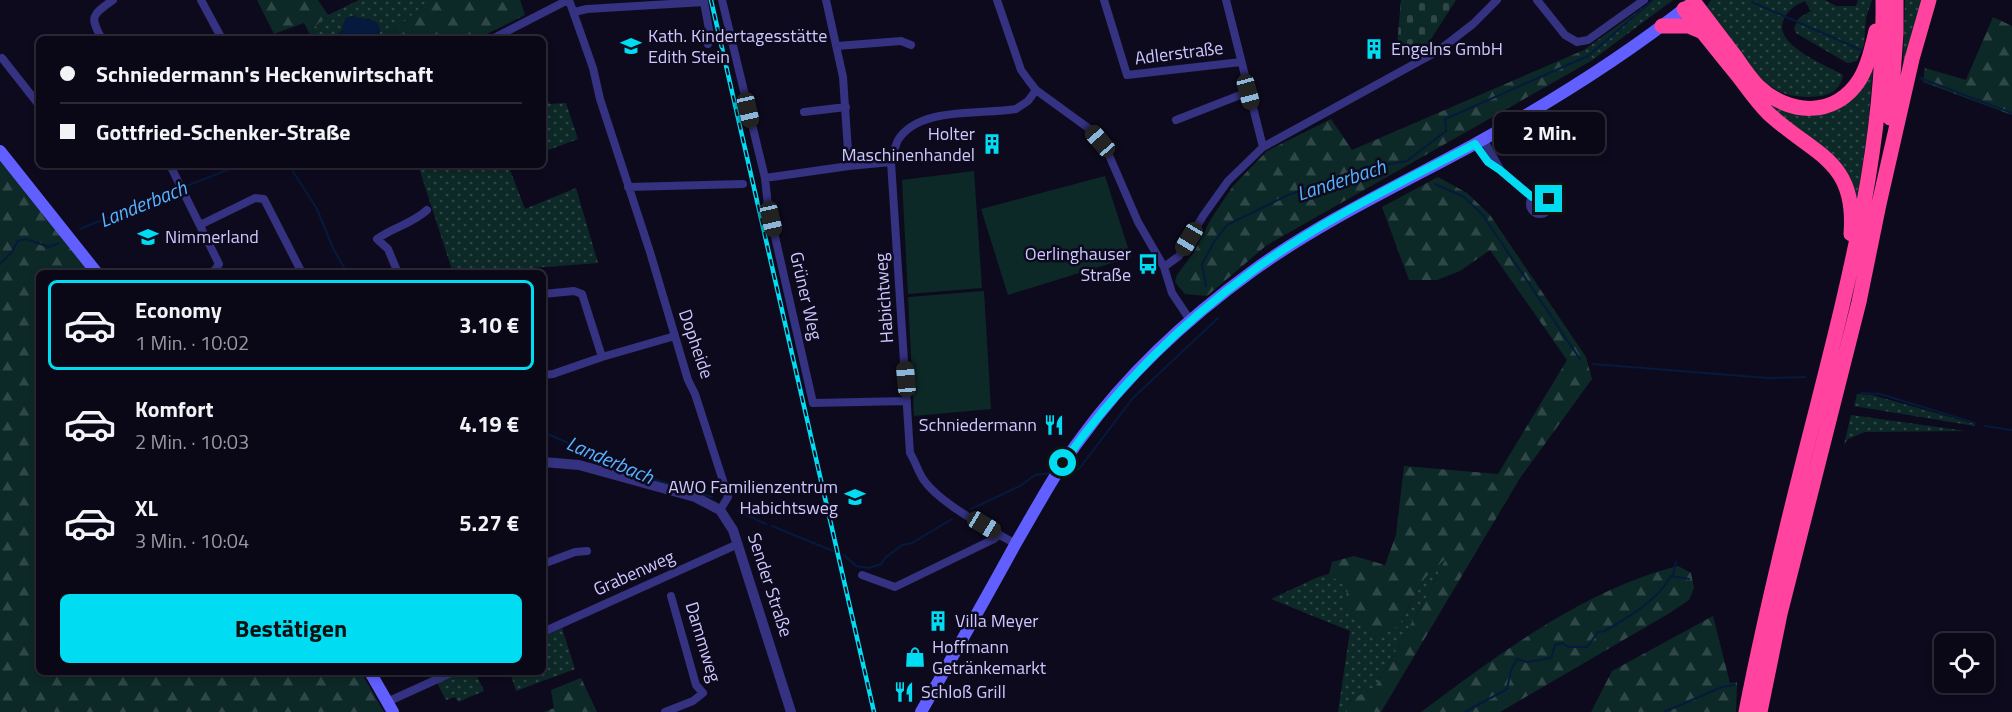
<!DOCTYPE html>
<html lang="de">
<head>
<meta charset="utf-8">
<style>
  :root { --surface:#0a0816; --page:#181623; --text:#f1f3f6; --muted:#999aa1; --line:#2a2935; --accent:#00ddf3 }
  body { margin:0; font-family:"Titillium Web",sans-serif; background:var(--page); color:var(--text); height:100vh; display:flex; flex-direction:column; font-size:22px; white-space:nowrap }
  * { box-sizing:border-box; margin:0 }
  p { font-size:20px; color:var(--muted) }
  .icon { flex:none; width:33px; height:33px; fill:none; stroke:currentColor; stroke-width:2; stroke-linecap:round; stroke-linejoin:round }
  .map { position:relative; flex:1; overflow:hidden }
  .side { position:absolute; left:36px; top:270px; width:510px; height:405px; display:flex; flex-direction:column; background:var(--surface); border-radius:9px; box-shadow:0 3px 9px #0003,0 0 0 2px var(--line) }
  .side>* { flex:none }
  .guide { position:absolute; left:36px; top:36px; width:510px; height:132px; border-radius:9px; box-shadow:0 3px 9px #0003,0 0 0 2px var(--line); display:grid; align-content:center; height:132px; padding:0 24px; background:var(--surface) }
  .fabs { position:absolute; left:1934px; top:633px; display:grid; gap:12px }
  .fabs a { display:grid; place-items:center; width:60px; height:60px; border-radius:9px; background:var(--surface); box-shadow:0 3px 9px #0003,0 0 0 2px var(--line); font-size:30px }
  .end { position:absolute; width:27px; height:27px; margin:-14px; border:8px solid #00ddf3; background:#111; box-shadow:0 0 0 3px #111 }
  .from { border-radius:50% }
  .bubble { position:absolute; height:42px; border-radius:9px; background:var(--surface); box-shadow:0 3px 9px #0003,0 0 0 2px var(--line); font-size:20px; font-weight:700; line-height:42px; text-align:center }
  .car { position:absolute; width:18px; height:36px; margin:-18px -9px; border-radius:8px; box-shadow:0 0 4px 2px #0007; background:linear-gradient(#222 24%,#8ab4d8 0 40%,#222 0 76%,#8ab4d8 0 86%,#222 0) }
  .guide b { display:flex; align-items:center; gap:21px; height:57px; font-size:22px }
  .guide b+b { border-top:2px solid var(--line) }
  .guide i { width:15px; height:15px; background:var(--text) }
  ul { padding:10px 0 0; list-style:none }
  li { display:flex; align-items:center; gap:18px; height:90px; margin:0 12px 9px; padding:0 12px; border:3px solid transparent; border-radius:9px }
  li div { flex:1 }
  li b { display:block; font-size:22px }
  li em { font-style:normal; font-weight:700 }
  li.active { border-color:var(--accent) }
  li>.icon { width:54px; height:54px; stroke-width:1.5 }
  .cta { display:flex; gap:12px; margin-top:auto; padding:12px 24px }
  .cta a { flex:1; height:69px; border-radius:9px; background:var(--accent); color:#111; font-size:24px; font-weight:700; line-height:69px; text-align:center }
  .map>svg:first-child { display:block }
  .grass { fill:url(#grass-dots) }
  .forest { fill:url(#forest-firs) }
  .cemetery { fill:url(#cemetery-stones) }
  .park { fill:#0d2927 }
  .water { fill:#051a3c }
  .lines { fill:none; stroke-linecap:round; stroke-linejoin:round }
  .stream { stroke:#051a3c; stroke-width:2 }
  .minor { stroke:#343281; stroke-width:8 }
  .tertiary { stroke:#343281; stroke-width:10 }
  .secondary { stroke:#615fff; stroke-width:12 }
  .motorway { stroke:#ff439f; stroke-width:15 }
  .rail-casing { stroke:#00ddf3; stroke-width:4.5 }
  .rail { stroke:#0e0a1e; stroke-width:2; stroke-dasharray:7; stroke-linecap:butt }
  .route { stroke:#00ddf3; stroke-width:8 }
  .labels { text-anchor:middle; stroke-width:5; stroke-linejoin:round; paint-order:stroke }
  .poi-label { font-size:18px; fill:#cdc8ff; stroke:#0e0a1e; text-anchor:start }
  .street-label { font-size:18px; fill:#cdc8ff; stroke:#0e0a1e }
  .water-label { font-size:20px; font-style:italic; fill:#56b3ff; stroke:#0e0a1e }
</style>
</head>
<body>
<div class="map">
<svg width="2012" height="712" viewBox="0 0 2012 712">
  <defs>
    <pattern id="grass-dots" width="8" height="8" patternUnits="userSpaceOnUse" patternTransform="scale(1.5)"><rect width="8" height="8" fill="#0d2927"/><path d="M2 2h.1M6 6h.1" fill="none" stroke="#2f4747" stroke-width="1.8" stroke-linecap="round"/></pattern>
    <pattern id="forest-firs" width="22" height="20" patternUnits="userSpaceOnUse" patternTransform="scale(1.5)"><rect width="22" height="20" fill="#0d2927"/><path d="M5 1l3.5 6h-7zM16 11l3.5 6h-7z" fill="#2f4747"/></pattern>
    <pattern id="cemetery-stones" width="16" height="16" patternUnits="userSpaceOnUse" patternTransform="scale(1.5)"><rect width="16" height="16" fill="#0d2927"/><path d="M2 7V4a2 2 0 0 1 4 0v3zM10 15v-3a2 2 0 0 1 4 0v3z" fill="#2f4747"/></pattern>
  </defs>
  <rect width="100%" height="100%" fill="#0e0a1e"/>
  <!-- grass -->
  <path class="grass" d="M359,0H425V4L384,39H379L370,19H361L352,16L345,19L342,31L332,39H317L312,29L328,15Z
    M1653,0H1673L1591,61L1584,50Z
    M1711,0H1825L1836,6H1856L1858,0H1872L1866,18L1864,45L1857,61L1847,63L1796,33L1794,28L1799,18L1811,11L1805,1C1795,5 1789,9 1784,19C1771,44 1826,65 1843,75C1841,87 1833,94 1821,96C1807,98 1787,97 1775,89C1752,75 1727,36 1709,15L1707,6Z
    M1905,0H1925L1906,63H1903Z
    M1873,69L1867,134L1857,201L1854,200L1771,110L1746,77L1819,112Z
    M547,99L550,104L566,103L578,139L543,152V101Z
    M418,165H508L525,209L576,188L598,263L518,269L519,273H453Z
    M1857,394L1872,395L1975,424V426L1854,406Z
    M1851,415L1966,431L1865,432L1848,439L1844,445Z
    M1447,556L1427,596L1375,687L1352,699L1346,712H1338L1350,631L1271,599L1318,577L1329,574L1399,625L1425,578Z
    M562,628L575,669L516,691L510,672H543V637Z
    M463,672H475L484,691L458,702L455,697L446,700L437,683Z"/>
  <!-- forest -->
  <path class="forest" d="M257,0H318L328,15L312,29L317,39H312L304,23L274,34Z
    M425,0H520L525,15L477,39H384L425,4Z
    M1993,17L2012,26V115L1923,82L1925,68L1966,80Z
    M1584,50L1591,61L1267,245L1207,296L1185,294L1175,282L1177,275L1194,252L1211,219L1233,186L1267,151L1331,119L1352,150Z
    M0,157L89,273H39V672H361L384,712H0Z
    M1438,177L1467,193L1490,215L1586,357L1592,379L1520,478L1381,712H1346L1352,699L1375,687L1427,596L1446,558L1425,578L1399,625L1382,636L1368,631L1343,606L1348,589L1329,574L1332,562L1354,556L1385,565L1396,535L1404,466L1498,474L1567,360L1490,250L1460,271L1437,280H1409L1382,207Z
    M1678,566L1691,573L1694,588L1689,600L1668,614L1500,712H1421C1498,655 1583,590 1678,566Z
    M1713,616L1730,683L1737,682L1736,712H1591L1612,671Z
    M581,678L597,712H544L554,708L551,690Z"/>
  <!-- cemetery -->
  <path class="cemetery" d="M1401,0H1456L1422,53L1397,45Z"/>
  <!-- park -->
  <path class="park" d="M974,171L982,288L908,294L902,180Z
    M1105,176L1131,257L1008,295L981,209Z
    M984,291L991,409L914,416L908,297Z"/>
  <!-- water -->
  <path class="water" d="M352,16C361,19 369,18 378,23L380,30V38L332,39L342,31L345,19Z"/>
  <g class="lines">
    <!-- stream -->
    <path class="stream" d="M1752,2L1861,50
      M1920,78L2012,113
      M289,165L317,209L333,248L347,273
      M1435,184L1464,197L1482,214L1580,359
      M184,187L240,165
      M80,229L178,189
      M0,264L11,253L18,241L26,239L49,247L59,243
      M1206,286L1202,264L1214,242L1227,225L1288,195L1320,184L1366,168L1407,161L1446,131L1445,119L1588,56L1653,0
      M1593,364L1768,378L1805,377
      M1861,393L1880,394L1975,423
      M1985,426L2012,430
      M543,432L647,477L712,497
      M1063,471L1079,469L1133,398L1218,318
      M971,509L1020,486L1035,475L1051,473
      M738,511L766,524
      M772,526L833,551
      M844,555L856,566L869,568L881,564L886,557L902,545L912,543L952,519
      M1673,575L1676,562
      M1465,712L1507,689L1511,670L1517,659L1527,662L1551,658L1555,645L1562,643L1569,647H1587L1598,632L1605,631C1630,616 1656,602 1671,576L1689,579
      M1664,712L1722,687L1735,685"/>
    <!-- minor -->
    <path class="minor" d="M201,0L222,39
      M569,0L593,68L600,99L650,252L688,380L695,394L726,490L728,497L720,510
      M722,0L765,178L768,206L813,403L907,401
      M826,0L843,77L849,166
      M997,0L1021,70L1029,81L1036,90L1091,130L1105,146L1138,222L1164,267L1172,293L1190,320
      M1104,0L1127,75L1241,62
      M1226,0L1263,147
      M1537,0L1565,35L1577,42L1588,40L1644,0
      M574,12L587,9L704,2L710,35L708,44
      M102,39C89,16 92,15 113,0
      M492,39L568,0
      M837,46L901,41L911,45
      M2,58L39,105
      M804,112L846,107
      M1176,120L1248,92
      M1483,139L1500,169
      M1475,144L1488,162L1500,170L1532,197
      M170,165L219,264L215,270L210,273
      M765,178L849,166L891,162
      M628,187L743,184
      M1530 204a10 10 0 1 1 20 0a10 10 0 1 1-20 0Z
      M200,225L255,198L264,199L302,273
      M1164,267L1179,256L1203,216L1228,181L1263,147L1438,51L1473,24L1497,0
      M398,273L388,249L377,239C393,227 412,224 427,210
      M543,294L574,291L582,294L602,357
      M543,375L553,374L602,357L675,336
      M1016,544C989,529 940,504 923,479C918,471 915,461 910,453L891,162C893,155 895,146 898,140C919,106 981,115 1016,109L1028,101L1036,90
      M543,564L575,552L587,551
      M862,575L895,587L994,539L999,534
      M543,632L738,544
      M387,702L453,672
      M665,712L693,701L703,693L696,685L671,596"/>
    <!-- tertiary -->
    <path class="tertiary" d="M543,462L579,465L695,497L720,510L733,530L791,712"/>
    <!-- secondary -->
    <path class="secondary" d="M0,151L97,273
      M370,672L393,712
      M921,712C953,656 985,600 1016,543C1037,507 1056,471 1081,438C1128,373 1189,317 1254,270C1322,221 1399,185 1473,145C1548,104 1622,58 1689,5"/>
    <!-- motorway -->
    <path class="motorway" d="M1693,1C1707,19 1721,38 1735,56C1742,66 1749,77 1758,86C1788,115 1835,119 1860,79C1868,65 1872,48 1876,31
      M1684,9C1702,31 1720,54 1739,77C1748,89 1757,102 1768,113C1813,155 1857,159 1851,234
      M1662,26H1689L1703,32
      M1890,118L1896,33V0
      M1746,712C1766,609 1791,508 1817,407C1851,273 1885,139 1883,0
      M1760,712L1780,614L1859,302L1879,204L1912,59L1929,0"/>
    <!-- rail casing -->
    <g class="rail-casing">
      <path id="rail" d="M711,0L874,712"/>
    </g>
    <!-- rail -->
    <use href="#rail" class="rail"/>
  </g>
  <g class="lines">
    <!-- route -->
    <path class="route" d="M1063,463C1116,388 1180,324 1254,270C1322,220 1400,183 1475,144L1488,162L1500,170L1532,197L1541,194L1549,199"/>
  </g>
  <!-- icons -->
  <defs>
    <g id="school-bare" transform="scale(1.62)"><path d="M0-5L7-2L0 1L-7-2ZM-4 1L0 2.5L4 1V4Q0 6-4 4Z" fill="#00ddf3" stroke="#0e0a1e" stroke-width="2.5" paint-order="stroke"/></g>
    <g id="building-bare" transform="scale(1.62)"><path d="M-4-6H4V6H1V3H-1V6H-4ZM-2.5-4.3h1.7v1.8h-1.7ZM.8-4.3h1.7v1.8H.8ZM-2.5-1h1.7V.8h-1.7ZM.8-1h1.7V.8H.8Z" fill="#00ddf3" stroke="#0e0a1e" stroke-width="2.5" paint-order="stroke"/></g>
    <g id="bus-bare" transform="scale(1.62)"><path d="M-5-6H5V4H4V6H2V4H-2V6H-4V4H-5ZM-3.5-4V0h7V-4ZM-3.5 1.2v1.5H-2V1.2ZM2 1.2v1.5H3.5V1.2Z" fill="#00ddf3" stroke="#0e0a1e" stroke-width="2.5" paint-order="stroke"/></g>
    <g id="restaurant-bare" transform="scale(1.62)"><path d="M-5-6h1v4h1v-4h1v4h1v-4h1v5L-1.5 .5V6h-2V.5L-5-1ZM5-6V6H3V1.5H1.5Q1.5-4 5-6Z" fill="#00ddf3" stroke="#0e0a1e" stroke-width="2.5" paint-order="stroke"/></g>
    <g id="shop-bare" transform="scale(1.62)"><path d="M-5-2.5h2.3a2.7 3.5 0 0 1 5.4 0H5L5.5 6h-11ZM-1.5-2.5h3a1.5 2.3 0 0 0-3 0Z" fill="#00ddf3" stroke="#0e0a1e" stroke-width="2.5" paint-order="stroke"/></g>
  </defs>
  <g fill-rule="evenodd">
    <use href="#school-bare" x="631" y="46"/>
    <use href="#building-bare" x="1374" y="49"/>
    <use href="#building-bare" x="992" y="144"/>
    <use href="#school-bare" x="148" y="237"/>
    <use href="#bus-bare" x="1148" y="264"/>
    <use href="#restaurant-bare" x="1054" y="425"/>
    <use href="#school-bare" x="855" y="497"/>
    <use href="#building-bare" x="938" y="621"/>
    <use href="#shop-bare" x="915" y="657"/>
    <use href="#restaurant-bare" x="904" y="692"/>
  </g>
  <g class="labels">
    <!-- poi labels -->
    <g class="poi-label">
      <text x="648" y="42">Kath. Kindertagesstätte<tspan x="648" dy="21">Edith Stein</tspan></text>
      <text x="1391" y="55">Engelns GmbH</text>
      <text x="975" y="140" text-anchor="end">Holter<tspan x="975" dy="21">Maschinenhandel</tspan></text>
      <text x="165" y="243">Nimmerland</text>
      <text x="1131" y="260" text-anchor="end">Oerlinghauser<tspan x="1131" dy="21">Straße</tspan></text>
      <text x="1037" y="431" text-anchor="end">Schniedermann</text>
      <text x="838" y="493" text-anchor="end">AWO Familienzentrum<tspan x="838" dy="21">Habichtsweg</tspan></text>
      <text x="955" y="627">Villa Meyer</text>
      <text x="932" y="653">Hoffmann<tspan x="932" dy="21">Getränkemarkt</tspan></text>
      <text x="921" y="698">Schloß Grill</text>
    </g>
    <!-- street labels -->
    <g class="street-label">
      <text transform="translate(1179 53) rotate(-7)" y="6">Adlerstraße</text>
      <text transform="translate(806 296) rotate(77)" y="6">Grüner Weg</text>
      <text transform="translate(884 298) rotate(-94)" y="6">Habichtweg</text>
      <text transform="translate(696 344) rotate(71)" y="6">Dopheide</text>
      <text transform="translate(634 573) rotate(-24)" y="6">Grabenweg</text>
      <text transform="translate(770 585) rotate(72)" y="6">Sender Straße</text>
      <text transform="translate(703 642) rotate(73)" y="6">Dammweg</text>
    </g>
    <!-- water labels -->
    <g class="water-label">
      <text transform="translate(1341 180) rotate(-18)" y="7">Landerbach</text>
      <text transform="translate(143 204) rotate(-22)" y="7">Landerbach</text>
      <text transform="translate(610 460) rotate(23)" y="7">Landerbach</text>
    </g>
  </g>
</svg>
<div class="fabs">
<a><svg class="icon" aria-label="locate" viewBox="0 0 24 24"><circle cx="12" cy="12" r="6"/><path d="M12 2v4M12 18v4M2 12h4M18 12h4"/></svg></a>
</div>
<i class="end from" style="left:1063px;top:463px"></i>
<i class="end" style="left:1549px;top:199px"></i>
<div class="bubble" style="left:1494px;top:112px;width:111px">2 Min.</div>
<i class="car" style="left:1248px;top:92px;rotate:165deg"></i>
<i class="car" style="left:748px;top:110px;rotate:167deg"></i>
<i class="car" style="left:1100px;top:141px;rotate:319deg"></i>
<i class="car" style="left:771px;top:219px;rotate:167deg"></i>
<i class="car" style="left:1189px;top:239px;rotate:211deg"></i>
<i class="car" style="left:906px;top:379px;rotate:355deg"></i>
<i class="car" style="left:984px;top:525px;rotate:121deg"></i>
<div class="guide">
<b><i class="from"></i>Schniedermann's Heckenwirtschaft</b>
<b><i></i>Gottfried-Schenker-Straße</b>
</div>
<section class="side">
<ul>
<li class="active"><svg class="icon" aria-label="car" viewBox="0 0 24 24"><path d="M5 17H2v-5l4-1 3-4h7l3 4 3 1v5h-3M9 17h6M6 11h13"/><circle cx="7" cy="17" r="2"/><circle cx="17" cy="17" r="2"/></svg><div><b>Economy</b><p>1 Min. · 10:02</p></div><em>3.10 €</em></li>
<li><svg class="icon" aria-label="car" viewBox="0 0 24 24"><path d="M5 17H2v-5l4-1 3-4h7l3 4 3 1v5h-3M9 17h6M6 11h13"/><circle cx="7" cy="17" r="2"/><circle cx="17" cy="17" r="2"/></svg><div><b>Komfort</b><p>2 Min. · 10:03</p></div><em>4.19 €</em></li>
<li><svg class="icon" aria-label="car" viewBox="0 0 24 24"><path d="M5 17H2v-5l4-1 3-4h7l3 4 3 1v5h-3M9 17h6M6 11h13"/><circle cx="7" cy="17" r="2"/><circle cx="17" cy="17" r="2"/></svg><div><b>XL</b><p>3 Min. · 10:04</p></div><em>5.27 €</em></li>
</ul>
<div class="cta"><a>Bestätigen</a></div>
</section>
</div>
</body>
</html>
